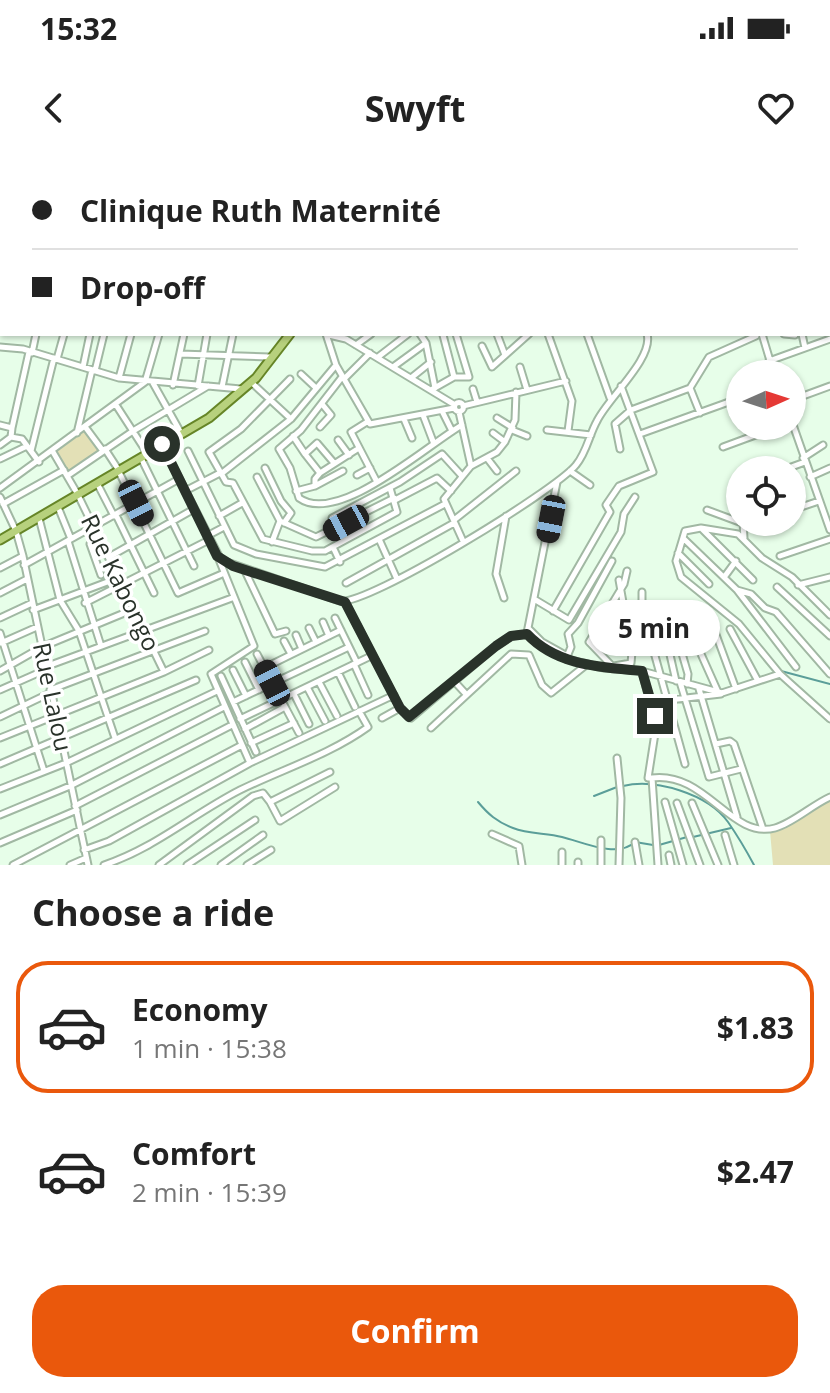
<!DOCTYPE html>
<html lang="en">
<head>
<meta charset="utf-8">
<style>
  :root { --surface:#fff; --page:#f6f6f6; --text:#222; --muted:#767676; --line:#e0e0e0; --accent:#ea580c }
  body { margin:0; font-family:"Open Sans",sans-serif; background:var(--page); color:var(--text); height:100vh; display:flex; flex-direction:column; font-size:30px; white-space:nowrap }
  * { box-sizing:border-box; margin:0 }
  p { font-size:26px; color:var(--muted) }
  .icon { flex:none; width:44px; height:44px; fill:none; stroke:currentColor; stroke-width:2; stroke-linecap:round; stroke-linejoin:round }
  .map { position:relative; height:705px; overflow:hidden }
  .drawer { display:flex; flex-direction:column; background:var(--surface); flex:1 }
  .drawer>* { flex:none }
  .guide { position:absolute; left:0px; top:0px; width:830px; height:176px; box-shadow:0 2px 6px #0004; display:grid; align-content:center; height:176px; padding:0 32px; background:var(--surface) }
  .needle { width:52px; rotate:87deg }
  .controls { position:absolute; left:726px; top:200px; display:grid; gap:16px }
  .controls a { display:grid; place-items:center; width:80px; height:80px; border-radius:50%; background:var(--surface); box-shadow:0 2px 6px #0004; font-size:40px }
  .end { position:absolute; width:36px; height:36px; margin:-18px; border:10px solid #29322a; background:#fff; box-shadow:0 0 0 4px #fff }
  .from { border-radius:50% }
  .bubble { position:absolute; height:56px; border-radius:28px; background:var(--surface); box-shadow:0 2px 6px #0004; font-size:26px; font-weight:700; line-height:56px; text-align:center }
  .car { position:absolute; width:24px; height:48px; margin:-24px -12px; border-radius:10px; box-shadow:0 0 6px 2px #0007; background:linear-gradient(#222 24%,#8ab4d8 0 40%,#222 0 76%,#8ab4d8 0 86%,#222 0) }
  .guide b { display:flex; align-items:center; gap:28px; height:76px; font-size:30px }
  .guide b+b { border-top:2px solid var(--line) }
  .guide i { width:20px; height:20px; background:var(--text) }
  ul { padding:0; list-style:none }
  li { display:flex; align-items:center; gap:24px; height:132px; margin:0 16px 12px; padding:0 16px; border:4px solid transparent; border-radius:32px }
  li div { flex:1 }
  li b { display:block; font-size:30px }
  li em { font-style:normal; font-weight:700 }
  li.selected { border-color:var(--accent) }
  li>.icon { width:72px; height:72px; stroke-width:1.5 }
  h2 { padding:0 32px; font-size:36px; line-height:96px }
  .primary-button { display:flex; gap:16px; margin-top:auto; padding:16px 32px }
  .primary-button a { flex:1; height:92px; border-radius:32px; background:var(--accent); color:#fff; font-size:32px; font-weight:700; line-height:92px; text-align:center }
  .status { display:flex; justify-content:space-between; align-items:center; height:56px; padding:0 40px; background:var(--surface); direction:ltr }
  .status svg { height:22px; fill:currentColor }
  header { display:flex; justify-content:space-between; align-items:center; height:104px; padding:0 32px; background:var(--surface); font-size:36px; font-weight:700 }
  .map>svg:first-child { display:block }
  .green { fill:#e3e0b6 }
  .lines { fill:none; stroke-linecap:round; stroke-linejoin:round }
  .stream { stroke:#5b9e99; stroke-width:2 }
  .minor-casing { stroke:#a1b8a3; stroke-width:9 }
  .major-casing { stroke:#668527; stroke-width:11 }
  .minor { stroke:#fff; stroke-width:5 }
  .major { stroke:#b7d17d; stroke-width:7 }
  .route { stroke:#29322a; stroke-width:10 }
  .labels { text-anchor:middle; stroke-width:7; stroke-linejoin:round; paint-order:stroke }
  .street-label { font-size:24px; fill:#29322a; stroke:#fff }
</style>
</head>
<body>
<div class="status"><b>15:32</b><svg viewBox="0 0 49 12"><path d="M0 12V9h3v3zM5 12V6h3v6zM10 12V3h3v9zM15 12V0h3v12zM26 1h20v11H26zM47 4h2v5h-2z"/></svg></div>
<header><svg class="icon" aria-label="back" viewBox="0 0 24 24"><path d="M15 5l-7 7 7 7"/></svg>Swyft<svg class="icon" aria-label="heart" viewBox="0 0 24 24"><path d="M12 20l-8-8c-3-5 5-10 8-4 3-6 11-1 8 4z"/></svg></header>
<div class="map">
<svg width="830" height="705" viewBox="0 0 830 705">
  <rect width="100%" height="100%" fill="#e7fee9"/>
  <!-- green -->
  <path class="green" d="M86,269L101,290L69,314L55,293Z
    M830,639V705H773L770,671Z"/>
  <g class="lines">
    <!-- stream -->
    <path class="stream" d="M532,480L560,498
      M781,511L830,524
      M623,626C655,618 708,634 728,662C737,675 746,690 754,705
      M594,636L617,627
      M478,642C488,654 497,662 513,668C528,674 546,673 562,677C583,682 617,699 635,682L653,685
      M693,677L731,668
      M659,685L687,677"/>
    <!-- minor casing -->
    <g class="minor-casing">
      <path id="minor" d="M285,0L288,2
        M334,0L336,2
        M381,0L384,2
        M477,0L479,2
        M502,0L503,2
        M551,0V2
        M271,2L272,0
        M745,2L757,0
        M766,2L777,0
        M828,46L830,50
        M828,110H830
        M326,174L336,205L370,264L454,248
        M420,174L426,183L435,228
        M497,174L505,195
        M548,174L572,241L568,271
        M587,174L610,238
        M762,174L774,214
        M784,174L795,175
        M802,174L805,188
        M329,175L346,179L455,245
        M443,175L454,217
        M356,185L371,174
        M482,186L492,207L529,174
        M0,187L23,189L119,218L241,229
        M32,193L36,174
        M180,194L270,197
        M378,197L408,174
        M57,199L64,174
        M769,201L830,179
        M83,207L90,174
        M393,207L426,183
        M520,207L527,230
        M95,211L104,174
        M301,214L316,228
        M342,217L301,270L279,289L290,308L299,338C338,366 427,285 462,265
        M119,218L131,174
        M411,218L431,202
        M290,219L241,269L209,292L226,322L233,323L263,379L312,391H325L397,352L390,328
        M344,219L370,193
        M153,223L181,273
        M252,223L291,259
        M173,225L184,174
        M198,226L207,174
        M222,227L233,174
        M690,228L700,253
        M473,229L477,242
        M431,230L454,217H469L456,174
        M792,240L830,226
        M454.5 247a4.5 4.5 0 1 1 9 0a4.5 4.5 0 1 1-9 0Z
        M116,245L147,293
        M463,246L566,221
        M442,251L452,271
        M459,252L471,306
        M423,255L434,284
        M497,258L513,268
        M404,259L412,278
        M367,262L351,272L377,322
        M792,262L830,370
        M0,265L12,268L11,277L22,279L39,302
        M320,267L331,255L322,244
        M12,268L29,192
        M86,268L103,291
        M512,270L527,276
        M547,270L591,275
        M77,273L92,210
        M493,273L505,282
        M640,274L740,238
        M293,276L305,294
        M338,280L349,295
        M0,285L11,277
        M162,285L221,400L340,441C367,446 555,331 576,305C587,292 589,275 597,261C608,238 654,198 647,174
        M723,287L780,266
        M105,289L118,309
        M620,289L615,264L631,250L690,228L709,197L756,176
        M31,291L54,198
        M188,291L234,385L256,394L325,407L445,344
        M53,292L77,333L164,512
        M487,298L497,311
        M803,298L823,285
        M0,299L27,286
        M142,300L194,406
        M265,308L281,341L291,353L284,363
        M783,310L805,302
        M570,311L590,325
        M119,312L178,433L222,414
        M320,313L305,294L317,283L334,303
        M221,314L291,259L336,205
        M357,315L370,308
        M67,316L133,271L208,226
        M257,317L280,361L316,377L394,338
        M810,317L830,308
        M98,325L114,356
        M315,326L343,311
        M0,328L145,222L159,174
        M185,331L220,313
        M296,331L315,326V319L320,313L359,288
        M0,337L16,371L23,396L88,705
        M395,340L437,318L451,331
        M3,344L64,310
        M58,347L71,379
        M707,350L742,363
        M792,350L819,341
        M116,355L154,433
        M219,356L242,343
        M39,358L60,440L79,471L115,578
        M332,358L400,322L442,294L462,316
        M454,360L516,311
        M743,362L744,378
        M702,369L753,420
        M97,376L90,384L101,415
        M207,376L224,367
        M683,378L737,430L751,434L765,448L776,452L830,514
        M379,379L397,419
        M68,381L101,486
        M463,381L444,339L471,306L497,292L505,282L515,260L516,232
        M272,382L280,361
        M333,387L340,402
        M678,393L709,424
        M780,396L830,379
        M109,397L194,349
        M218,397L254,486L211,514L250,603
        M24,405L179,319
        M0,408L23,396
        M245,411L275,474L286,471
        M725,416L736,401
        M346,423L454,363
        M798,425L830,417
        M777,427L830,476
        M737,430L796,507
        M642,432V449L685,604
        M0,433L27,419
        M504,438L496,414L506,356
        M534,439L569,460L621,372L624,354L635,337
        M345,442L400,548L411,558L496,486L511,476L527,474L566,499L604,508L642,511L722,533L780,514L830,559
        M85,443L209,380
        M33,450L118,418
        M553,451L610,352L606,345L619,326L653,312L621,226
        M660,451L676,521
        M684,456L718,532
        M0,458L32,443
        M335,458L357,503
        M711,461L736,529
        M323,462L329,476
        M309,468L316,482
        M528,468L542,482L567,496
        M730,469L758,521
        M0,473L44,611
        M527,473L557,322
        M676,473L688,514L687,524
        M296,475L302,489
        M284,481L291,494
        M1,483L37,467
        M257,494L299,573
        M566,499L571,487L568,474L578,463L612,401
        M245,502L259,530
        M354,504L368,535
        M614,506L631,503L632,492L619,420
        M45,507L232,438
        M264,508L341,470
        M614,508L589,482L624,424L627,411
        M233,510L246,536
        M0,511L42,487L134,449
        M642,511L656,567L648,618H652L658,705
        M338,512L355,547
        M780,514L739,464L681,417L676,401L685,371L701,368L738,374L762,398L792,417L830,455
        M221,516L256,592
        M454,521L465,533
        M319,522L337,556
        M680,522L709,617L741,609
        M307,527L325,561
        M699,529L737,657
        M0,530L45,510
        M50,530L205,471
        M294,534L309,564
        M669,540L721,534
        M233,542L349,487
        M0,557L50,533
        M382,558L400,548
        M240,559L371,496
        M431,568L511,494L529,495L542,525L551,533L586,505
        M245,569L285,547
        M0,578L164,512L209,490
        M251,583L294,563
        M716,584L730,581L734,584L763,669
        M617,598L621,638L619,705
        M0,604L196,520
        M652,618C706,611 731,680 775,668C793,663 812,645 830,637
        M0,629L66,603L217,531
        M270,642L280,661L335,627
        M665,642L683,705
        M677,643L700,705
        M692,643L718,705
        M75,646L232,565
        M0,655L70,626L224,547
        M492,674L519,686L522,705
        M725,675L734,705
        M635,682L639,705
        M0,683L77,650
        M84,690L109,681L250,603L394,535
        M669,695L671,705
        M13,705L242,585
        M70,705L86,698
        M104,705C155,688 193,654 240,630C283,609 329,595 368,567L359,551
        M159,705L253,636L263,633L270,642L330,612
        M187,705L255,660
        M221,705L263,675
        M247,705L271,690
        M562,705V692
        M578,705V702
        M601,705V680"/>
    </g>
    <!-- major casing -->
    <g class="major-casing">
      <path id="major" d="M692,0V2
        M418,2L420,0
        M595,2L597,0
        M828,67L830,66
        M0,380L209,258L256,218L290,174"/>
    </g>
    <!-- minor -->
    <use href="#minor" class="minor"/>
    <!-- major -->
    <use href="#major" class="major"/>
  </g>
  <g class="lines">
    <!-- route -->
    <path class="route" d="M162,284L217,396L233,406L345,442L400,548L409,557L496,486L511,476L527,474C557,506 601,507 642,511L655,556"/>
  </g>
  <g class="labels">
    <!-- street labels -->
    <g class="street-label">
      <text transform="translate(120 423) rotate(64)" y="8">Rue Kabongo</text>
      <text transform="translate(52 537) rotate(78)" y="8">Rue Lalou</text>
    </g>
  </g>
</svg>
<div class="controls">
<a><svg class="needle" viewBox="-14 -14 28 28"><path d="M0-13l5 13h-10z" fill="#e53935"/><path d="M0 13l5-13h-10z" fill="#767676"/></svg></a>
<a><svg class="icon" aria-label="locate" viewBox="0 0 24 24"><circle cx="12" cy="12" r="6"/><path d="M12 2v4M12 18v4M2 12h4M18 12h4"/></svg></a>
</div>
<i class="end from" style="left:162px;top:284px"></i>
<i class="end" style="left:655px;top:556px"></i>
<div class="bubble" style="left:588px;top:440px;width:132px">5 min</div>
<i class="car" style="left:136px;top:343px;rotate:154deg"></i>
<i class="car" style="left:551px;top:359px;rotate:191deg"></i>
<i class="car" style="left:346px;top:363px;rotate:242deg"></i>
<i class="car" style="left:272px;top:523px;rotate:333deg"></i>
<div class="guide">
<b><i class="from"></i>Clinique Ruth Maternité</b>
<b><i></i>Drop-off</b>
</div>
</div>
<section class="drawer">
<h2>Choose a ride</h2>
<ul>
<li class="selected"><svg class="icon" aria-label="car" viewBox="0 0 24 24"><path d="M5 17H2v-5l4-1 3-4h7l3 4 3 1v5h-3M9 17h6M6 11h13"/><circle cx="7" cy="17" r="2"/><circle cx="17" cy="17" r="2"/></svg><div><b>Economy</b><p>1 min · 15:38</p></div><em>$1.83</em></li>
<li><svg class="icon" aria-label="car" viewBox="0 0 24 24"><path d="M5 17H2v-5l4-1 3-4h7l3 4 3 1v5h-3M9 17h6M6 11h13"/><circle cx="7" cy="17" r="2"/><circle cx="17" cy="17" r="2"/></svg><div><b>Comfort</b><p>2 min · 15:39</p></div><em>$2.47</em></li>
</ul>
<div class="primary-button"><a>Confirm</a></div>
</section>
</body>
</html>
